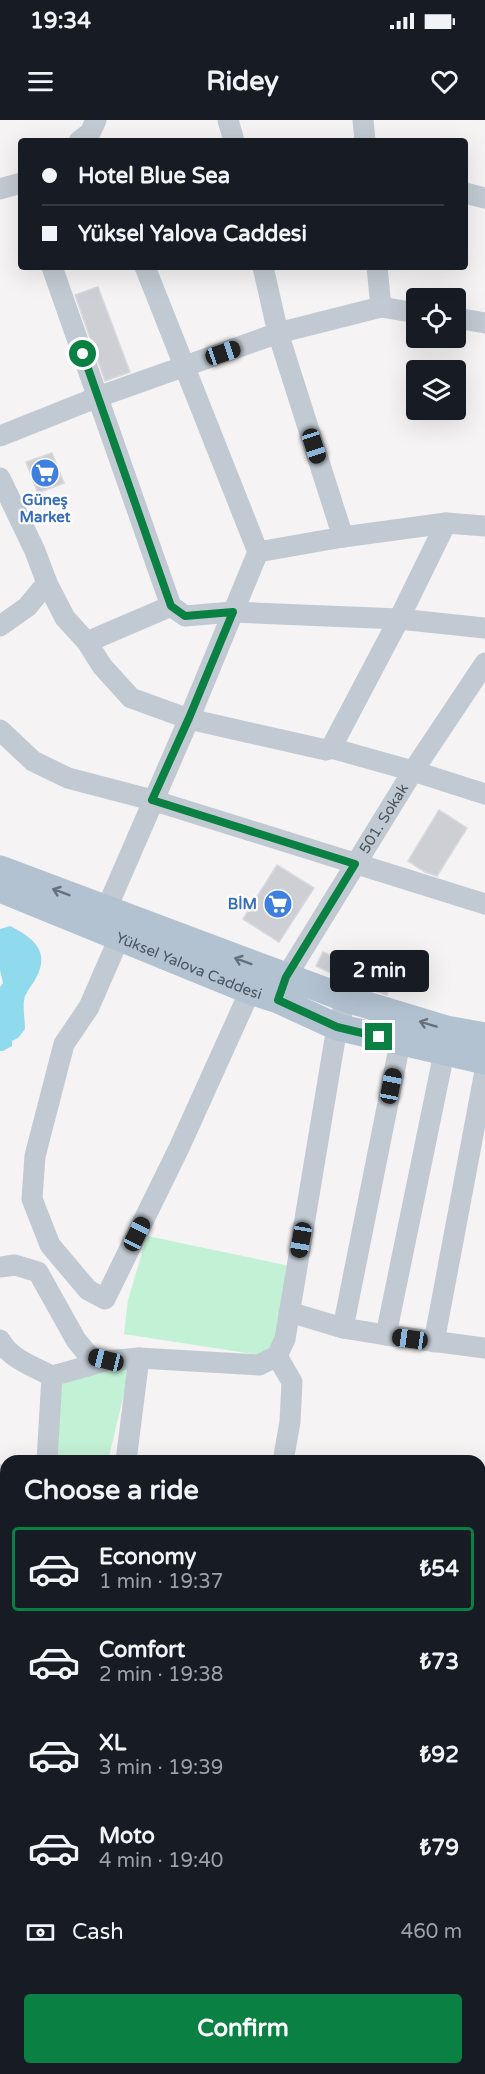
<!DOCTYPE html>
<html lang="en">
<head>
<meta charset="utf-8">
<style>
  :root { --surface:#171b24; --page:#242831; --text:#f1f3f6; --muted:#9ea1a6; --line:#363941; --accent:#0b8043 }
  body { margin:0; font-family:"Varela Round",sans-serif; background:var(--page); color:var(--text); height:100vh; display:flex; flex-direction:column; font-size:22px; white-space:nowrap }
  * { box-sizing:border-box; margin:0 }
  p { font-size:20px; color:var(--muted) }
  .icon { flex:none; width:33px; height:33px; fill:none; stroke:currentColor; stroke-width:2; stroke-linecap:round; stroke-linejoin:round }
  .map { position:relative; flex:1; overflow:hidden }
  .panel { position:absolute; left:0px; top:1335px; width:486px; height:620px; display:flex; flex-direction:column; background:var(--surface); border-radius:18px 18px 0 0; box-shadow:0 6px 24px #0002 }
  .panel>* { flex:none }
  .guide { position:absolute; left:18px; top:18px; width:450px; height:132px; border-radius:6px; box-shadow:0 6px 24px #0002; display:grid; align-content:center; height:132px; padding:0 24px; background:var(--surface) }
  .buttons { position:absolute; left:406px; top:168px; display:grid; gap:12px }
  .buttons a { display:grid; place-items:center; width:60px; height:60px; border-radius:6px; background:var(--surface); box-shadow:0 6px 24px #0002; font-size:30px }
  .end { position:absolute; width:27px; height:27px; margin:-14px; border:8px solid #0b8043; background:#fff; box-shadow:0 0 0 3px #fff }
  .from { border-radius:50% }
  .bubble { position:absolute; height:42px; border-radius:6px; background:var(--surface); box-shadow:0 6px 24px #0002; font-size:20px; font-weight:700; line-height:42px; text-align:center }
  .car { position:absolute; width:18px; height:36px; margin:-18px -9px; border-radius:8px; box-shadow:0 0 4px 2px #0007; background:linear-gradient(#222 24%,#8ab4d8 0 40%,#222 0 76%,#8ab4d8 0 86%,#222 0) }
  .guide b { display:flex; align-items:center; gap:21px; height:57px; font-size:22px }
  .guide b+b { border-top:2px solid var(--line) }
  .guide i { width:15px; height:15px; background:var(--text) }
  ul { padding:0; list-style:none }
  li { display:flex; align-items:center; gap:18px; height:84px; margin:0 12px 9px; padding:0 12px; border:3px solid transparent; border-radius:6px }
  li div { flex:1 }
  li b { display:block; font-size:22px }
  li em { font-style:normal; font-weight:700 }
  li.current { border-color:var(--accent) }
  li>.icon { width:54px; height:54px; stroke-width:1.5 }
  h2 { padding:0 24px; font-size:27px; line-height:72px }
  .pay { display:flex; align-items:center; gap:15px; height:66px; padding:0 24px; font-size:22px }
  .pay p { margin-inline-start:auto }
  .cta { display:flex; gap:12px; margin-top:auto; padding:12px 24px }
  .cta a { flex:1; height:69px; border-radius:6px; background:var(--accent); color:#fff; font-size:24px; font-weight:700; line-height:69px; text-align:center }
  .status { display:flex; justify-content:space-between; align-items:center; height:42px; padding:0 30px; background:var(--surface); direction:ltr }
  .status svg { height:16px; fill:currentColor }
  header { display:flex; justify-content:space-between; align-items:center; height:78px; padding:0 24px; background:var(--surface); font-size:27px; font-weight:700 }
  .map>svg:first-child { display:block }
  .green { fill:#c3f1d5 }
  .water { fill:#90daee }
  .building { fill:#cdcfd5; stroke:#d7d9de; stroke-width:1.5 }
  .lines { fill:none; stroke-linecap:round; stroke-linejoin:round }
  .minor { stroke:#c1cad2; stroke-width:21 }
  .major { stroke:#b3c2d1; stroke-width:27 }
  .oneway { stroke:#64717d }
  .route { stroke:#0b8043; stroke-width:8 }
  .labels { text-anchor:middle; stroke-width:4.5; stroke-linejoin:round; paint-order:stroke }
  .shop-label { font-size:15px; font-weight:bold; fill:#366cbe; stroke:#fff }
  .street-label { font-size:15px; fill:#4a5661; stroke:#fff }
</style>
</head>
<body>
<div class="status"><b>19:34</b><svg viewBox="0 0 49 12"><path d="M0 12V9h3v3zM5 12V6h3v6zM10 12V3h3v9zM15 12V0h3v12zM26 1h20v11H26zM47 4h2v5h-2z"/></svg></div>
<header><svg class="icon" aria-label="menu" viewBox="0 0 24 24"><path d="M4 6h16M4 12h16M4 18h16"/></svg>Ridey<svg class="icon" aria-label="heart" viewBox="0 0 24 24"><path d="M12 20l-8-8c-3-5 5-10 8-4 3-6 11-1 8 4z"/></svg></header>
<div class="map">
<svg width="485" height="1954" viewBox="0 0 485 1954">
  <rect width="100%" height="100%" fill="#f5f3f3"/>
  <!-- green -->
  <path class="green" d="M147,1116L290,1146L274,1225L259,1235L124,1214L128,1180Z
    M130,1248L108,1341H57V1270L67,1259Z"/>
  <!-- water -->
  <path class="water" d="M10,806C32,817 50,830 37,856C34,863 28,869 25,876C22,885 25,899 25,909L18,918L12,921V926L3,931H0V867L3,863L0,850V809Z"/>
  <!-- building -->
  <path class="building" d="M98,167L130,252L105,261L75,175Z
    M52,333L64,363L38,373L26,342Z
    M439,690L467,708L437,756L425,752L408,741Z
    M277,745L314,768L279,822L243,799Z
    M323,832L371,854L373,848L393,855L387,875L354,864L316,846Z"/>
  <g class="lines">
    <!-- minor -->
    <g class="minor">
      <path d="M228,0L234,21"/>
      <path d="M363,0L365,21"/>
      <path d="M79,21L90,13L96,0"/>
      <path d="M0,69L21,63"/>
      <path d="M465,73L485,78"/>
      <path d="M52,147L171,486L185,496L233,492L399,499L485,508"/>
      <path d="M263,147L278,213L343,417"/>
      <path d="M381,187L417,193"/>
      <path d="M456,198L485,203"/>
      <path d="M0,316L98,277L278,213L381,187L377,147"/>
      <path d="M0,358L35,431L47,463L65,498L87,522L102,546L131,578L189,599L258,432L145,147"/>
      <path d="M258,432L343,417L446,403L485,406"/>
      <path d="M0,506L27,487L47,463"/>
      <path d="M87,522L171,486"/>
      <path d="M0,610L33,641L68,658L152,680L485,784"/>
      <path d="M331,628L399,499L446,403"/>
      <path d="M106,790L189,599L326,630L331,628L413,651L485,674"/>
      <path d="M120,816L89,887L64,924L35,1036L32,1079L50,1125L88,1170L105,1179L179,1028L250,871"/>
      <path id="s1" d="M281,871L286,857L413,651L485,543"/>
      <path d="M0,1147L15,1145L38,1152L76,1220L90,1237L106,1241L139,1238L259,1245L277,1236L285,1219L337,907L347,879"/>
      <path d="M289,1192L343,1208L386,1215L485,1228"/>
      <path d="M343,1208L400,923"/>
      <path d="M386,1215L444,933"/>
      <path d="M0,1220C9,1238 34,1247 52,1256"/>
      <path d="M434,1222L485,951"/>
      <path d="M277,1236L292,1262L290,1302L283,1341"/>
      <path d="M47,1341L52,1256L106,1241"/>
      <path d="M126,1341L139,1238"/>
      <path d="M0,1355H6"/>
      <path d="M485,1574V1577"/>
      <path d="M0,1643L6,1644"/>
      <path d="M0,1703L6,1695"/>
      <path d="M3,1858L6,1852"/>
      <path d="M480,1883L485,1885"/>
      <path d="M0,1930L6,1933"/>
      <path d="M33,1948L41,1954"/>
      <path d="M333,1948L352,1954"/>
      <path d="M260,1954L299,1948"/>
      <path d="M419,1954L432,1948"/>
    </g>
    <!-- major -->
    <g class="major">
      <path d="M0,749L347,879L446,909L485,916"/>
      <path id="s2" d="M0,769L250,871L278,880L337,907L485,941"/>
    </g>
  </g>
  <!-- one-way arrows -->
  <defs><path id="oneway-shaft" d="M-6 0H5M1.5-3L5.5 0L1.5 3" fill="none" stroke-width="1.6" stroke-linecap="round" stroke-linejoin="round" transform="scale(1.5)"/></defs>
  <g class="oneway">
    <use href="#oneway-shaft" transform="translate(61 772) rotate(-159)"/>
    <use href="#oneway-shaft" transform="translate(243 841) rotate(-160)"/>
    <use href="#oneway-shaft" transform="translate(428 904) rotate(-163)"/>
  </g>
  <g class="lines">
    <!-- route -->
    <path class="route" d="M83,234L171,486L185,496L233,492L189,598L152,680L355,744L286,857L278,880L337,907L379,917"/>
  </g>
  <!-- icons -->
  <defs>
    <g id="supermarket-disc" transform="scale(1.5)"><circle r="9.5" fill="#3f7fe0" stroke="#fff"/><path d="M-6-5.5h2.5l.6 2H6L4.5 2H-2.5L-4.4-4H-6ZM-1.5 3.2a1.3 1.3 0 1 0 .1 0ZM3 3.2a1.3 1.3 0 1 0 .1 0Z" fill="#fff"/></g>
  </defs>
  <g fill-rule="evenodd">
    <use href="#supermarket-disc" x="45" y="353"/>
    <use href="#supermarket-disc" x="278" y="784"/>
  </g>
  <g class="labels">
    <!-- shop labels -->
    <g class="shop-label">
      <text x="45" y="385">Güneş<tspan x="45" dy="17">Market</tspan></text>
      <text x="257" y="789" text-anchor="end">BİM</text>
    </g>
    <!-- street labels -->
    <g class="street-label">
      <text dy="5" stroke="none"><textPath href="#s1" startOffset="201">501. Sokak</textPath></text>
      <text dy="5" stroke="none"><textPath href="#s2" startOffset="204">Yüksel Yalova Caddesi</textPath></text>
    </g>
  </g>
</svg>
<div class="buttons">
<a><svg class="icon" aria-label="locate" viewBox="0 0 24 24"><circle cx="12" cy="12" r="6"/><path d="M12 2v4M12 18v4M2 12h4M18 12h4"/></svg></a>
<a><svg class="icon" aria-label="layers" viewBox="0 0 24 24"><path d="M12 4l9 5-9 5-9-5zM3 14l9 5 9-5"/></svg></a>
</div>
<i class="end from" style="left:83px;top:234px"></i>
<i class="end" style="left:379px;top:917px"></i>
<div class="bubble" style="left:330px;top:830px;width:99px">2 min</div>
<i class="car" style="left:223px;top:233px;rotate:71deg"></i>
<i class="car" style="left:314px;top:326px;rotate:162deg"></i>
<i class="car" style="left:391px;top:966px;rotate:11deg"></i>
<i class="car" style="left:137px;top:1114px;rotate:26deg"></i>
<i class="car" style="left:301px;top:1120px;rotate:190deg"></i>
<i class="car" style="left:410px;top:1219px;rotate:278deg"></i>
<i class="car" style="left:106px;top:1240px;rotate:284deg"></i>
<div class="guide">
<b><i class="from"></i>Hotel Blue Sea</b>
<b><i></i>Yüksel Yalova Caddesi</b>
</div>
<section class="panel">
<h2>Choose a ride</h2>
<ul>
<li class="current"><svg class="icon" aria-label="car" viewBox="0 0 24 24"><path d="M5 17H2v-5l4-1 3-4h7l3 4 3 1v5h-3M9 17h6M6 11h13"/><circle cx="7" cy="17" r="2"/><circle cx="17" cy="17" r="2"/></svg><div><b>Economy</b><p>1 min · 19:37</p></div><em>₺54</em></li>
<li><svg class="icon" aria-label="car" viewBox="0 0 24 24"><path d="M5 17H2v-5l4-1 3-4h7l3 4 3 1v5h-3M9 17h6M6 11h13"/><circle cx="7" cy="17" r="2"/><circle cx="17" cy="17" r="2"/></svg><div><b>Comfort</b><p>2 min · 19:38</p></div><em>₺73</em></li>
<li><svg class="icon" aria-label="car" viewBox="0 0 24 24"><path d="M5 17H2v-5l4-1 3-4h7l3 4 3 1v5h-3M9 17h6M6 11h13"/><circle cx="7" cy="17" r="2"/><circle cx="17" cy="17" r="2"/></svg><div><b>XL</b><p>3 min · 19:39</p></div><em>₺92</em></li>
<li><svg class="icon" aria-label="car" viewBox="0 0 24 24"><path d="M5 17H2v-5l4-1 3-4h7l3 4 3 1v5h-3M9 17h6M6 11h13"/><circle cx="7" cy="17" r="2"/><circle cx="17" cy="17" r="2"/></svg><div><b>Moto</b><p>4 min · 19:40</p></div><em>₺79</em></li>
</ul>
<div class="pay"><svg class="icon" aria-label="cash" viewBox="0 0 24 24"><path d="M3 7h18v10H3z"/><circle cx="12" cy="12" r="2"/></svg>Cash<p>460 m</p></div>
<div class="cta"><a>Confirm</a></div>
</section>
</div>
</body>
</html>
